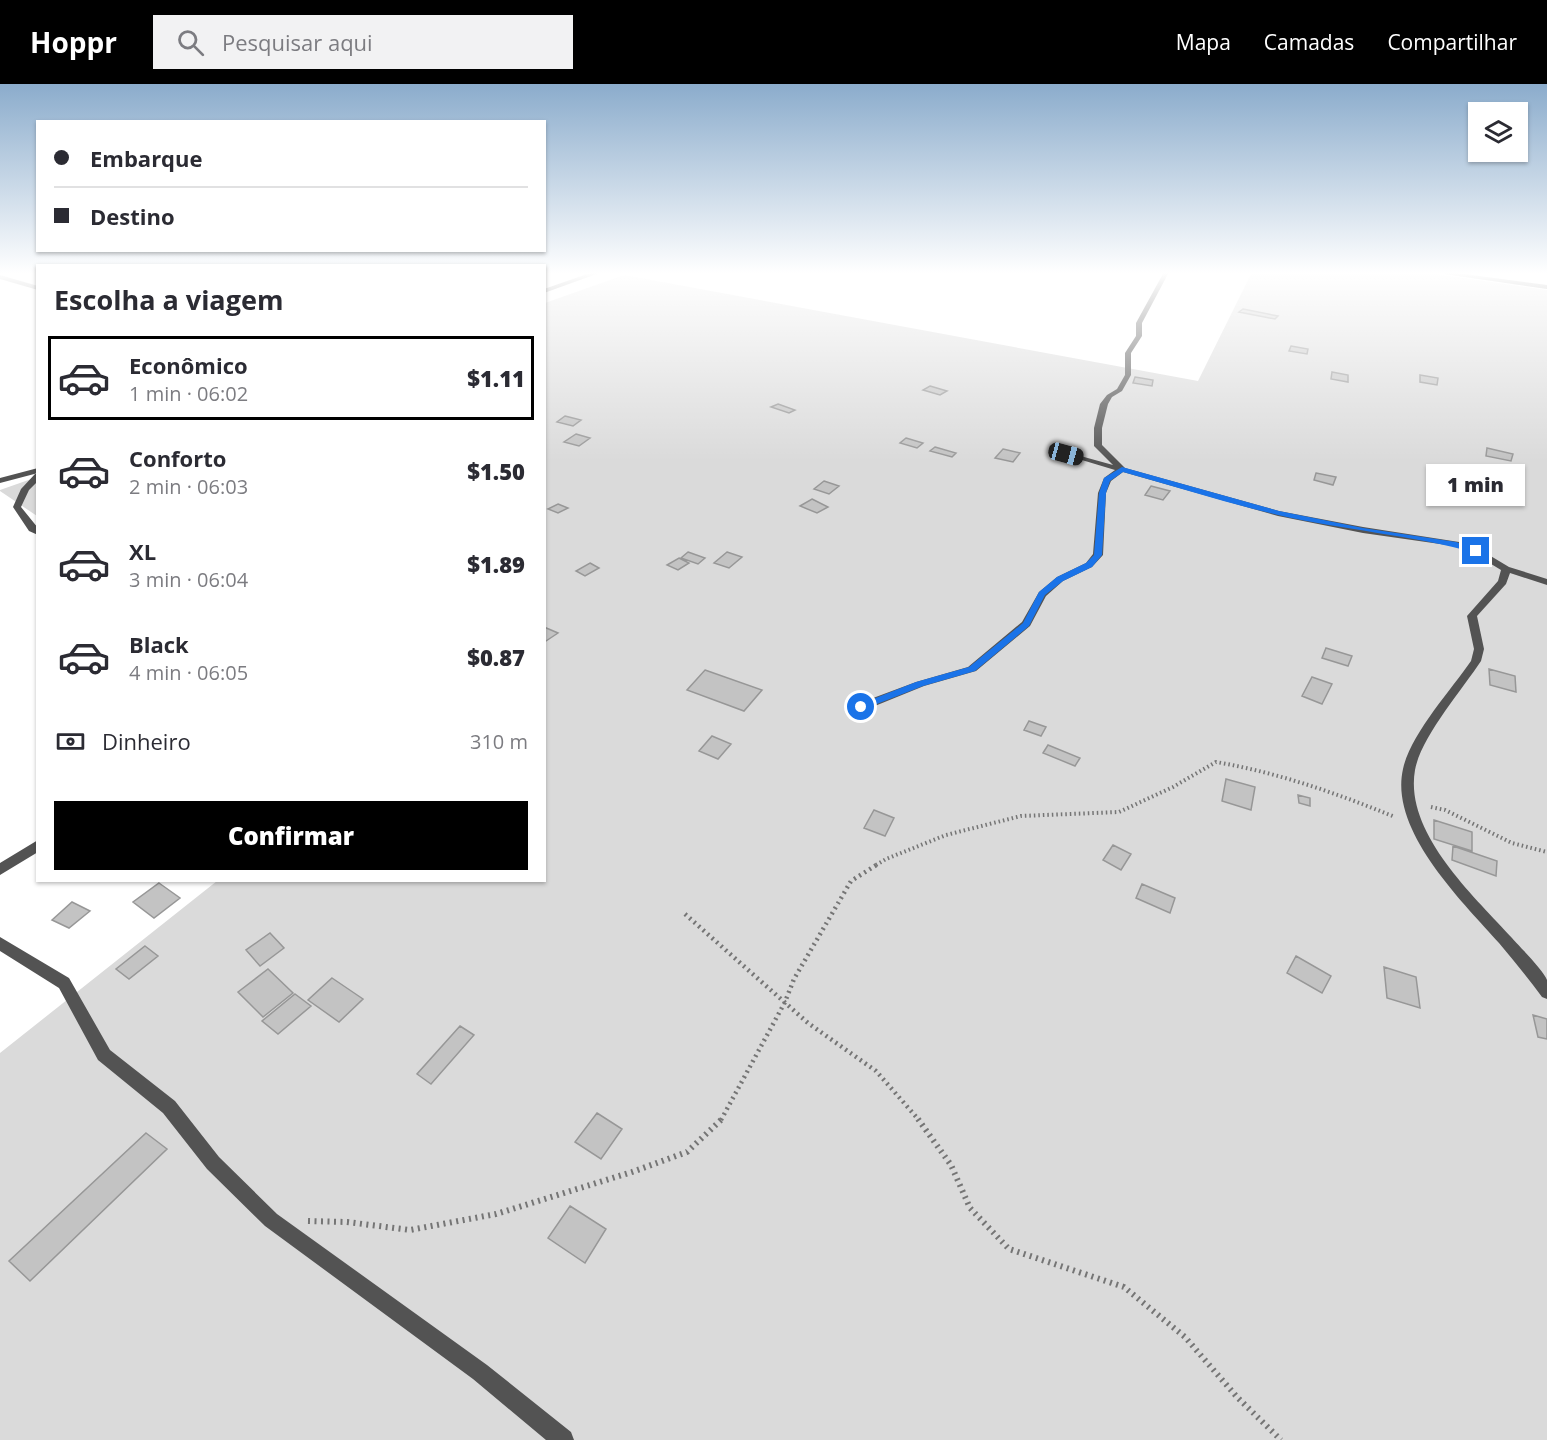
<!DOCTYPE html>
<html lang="pt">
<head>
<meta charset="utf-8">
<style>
  :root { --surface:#fff; --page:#f2f2f3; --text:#2b2b33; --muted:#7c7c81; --line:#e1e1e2; --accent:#000 }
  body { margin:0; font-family:"Open Sans",sans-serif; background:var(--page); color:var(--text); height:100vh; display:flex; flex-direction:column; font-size:22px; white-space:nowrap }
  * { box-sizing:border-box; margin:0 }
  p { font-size:20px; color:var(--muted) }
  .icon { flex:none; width:33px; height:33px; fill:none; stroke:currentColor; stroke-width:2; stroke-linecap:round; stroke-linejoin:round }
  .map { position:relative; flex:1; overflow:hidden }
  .sheet { position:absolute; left:36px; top:180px; width:510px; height:618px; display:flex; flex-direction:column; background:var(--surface); border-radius:0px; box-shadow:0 2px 4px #0004 }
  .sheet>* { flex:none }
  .top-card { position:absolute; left:36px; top:36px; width:510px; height:132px; border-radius:0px; box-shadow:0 2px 4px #0004; display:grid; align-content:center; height:132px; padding:0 18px; background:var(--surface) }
  .buttons { position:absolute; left:1468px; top:18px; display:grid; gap:12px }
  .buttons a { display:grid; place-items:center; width:60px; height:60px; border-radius:0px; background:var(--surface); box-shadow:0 2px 4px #0004; font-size:30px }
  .end { position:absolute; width:27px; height:27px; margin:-14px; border:8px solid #1a73e8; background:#fff; box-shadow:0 0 0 3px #fff }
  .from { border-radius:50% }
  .bubble { position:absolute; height:42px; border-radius:0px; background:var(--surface); box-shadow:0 2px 4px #0004; font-size:20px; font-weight:800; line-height:42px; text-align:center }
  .car { position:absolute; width:18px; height:36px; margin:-18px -9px; border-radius:8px; box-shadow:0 0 4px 2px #0007; background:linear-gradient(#222 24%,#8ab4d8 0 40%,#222 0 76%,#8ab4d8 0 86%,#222 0) }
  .top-card b { display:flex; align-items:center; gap:21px; height:57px; font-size:22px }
  .top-card b+b { border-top:2px solid var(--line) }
  .top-card i { width:15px; height:15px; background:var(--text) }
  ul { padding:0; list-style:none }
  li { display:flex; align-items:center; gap:18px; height:84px; margin:0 12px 9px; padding:0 6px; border:3px solid transparent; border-radius:0px }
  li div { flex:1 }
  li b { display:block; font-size:22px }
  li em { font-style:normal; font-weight:800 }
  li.on { border-color:var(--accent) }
  li>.icon { width:54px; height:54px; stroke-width:1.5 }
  h2 { padding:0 18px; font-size:27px; line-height:72px }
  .pay { display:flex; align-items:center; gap:15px; height:66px; padding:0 18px; font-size:22px }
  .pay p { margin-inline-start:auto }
  .button { display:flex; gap:12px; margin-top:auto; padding:12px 18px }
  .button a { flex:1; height:69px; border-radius:0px; background:var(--accent); color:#fff; font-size:24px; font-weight:800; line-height:69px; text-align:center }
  header { display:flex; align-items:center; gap:36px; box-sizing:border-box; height:84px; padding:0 30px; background:var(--accent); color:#fff }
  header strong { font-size:28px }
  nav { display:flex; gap:33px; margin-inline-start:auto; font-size:21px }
  .search { width:420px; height:54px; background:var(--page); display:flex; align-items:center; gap:15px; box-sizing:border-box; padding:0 21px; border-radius:0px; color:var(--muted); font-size:22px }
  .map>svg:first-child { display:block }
  .green { fill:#dadada }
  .building { fill:#c3c3c3; stroke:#979797; stroke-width:1.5 }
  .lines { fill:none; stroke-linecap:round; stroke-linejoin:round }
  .path-far2 { stroke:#757575; stroke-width:4; stroke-dasharray:1.5 3; stroke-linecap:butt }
  .path-far1 { stroke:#757575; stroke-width:4.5; stroke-dasharray:2 4; stroke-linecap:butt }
  .path { stroke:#757575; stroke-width:6; stroke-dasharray:2 4.5; stroke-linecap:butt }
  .minor { fill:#535353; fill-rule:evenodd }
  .route { fill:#1a73e8 }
</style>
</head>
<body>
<header>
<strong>Hoppr</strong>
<div class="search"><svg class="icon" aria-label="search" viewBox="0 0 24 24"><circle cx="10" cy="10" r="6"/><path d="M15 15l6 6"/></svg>Pesquisar aqui</div>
<nav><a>Mapa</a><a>Camadas</a><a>Compartilhar</a></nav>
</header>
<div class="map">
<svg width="1547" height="1356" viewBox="0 0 1547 1356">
  <rect width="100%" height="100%" fill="#fff"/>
  <!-- green -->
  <path class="green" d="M1252,188H1421L1547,206V1356H0V969L217,797L544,796L545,219L624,191L1198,297Z
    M37,393V432L0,407V406Z"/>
  <!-- building -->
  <path class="building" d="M1243,225L1278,232L1275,235L1239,228Z
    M1291,262L1308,265L1307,270L1289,267Z
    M1332,288L1348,291V298L1331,295Z
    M1420,291L1438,294L1437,301L1420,298Z
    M1135,293L1153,296L1152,302L1133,299Z
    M930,302L947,307L940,311L923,306Z
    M778,320L795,326L789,329L771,323Z
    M565,332L581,336L573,342L557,338Z
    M576,350L590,354L579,362L564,358Z
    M906,354L923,359L917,364L900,359Z
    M935,363L956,369L952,373L930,367Z
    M1487,364L1513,370L1511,377L1486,372Z
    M1003,365L1020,369L1013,378L995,374Z
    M1316,389L1336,393L1333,401L1314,396Z
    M824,397L839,402L829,410L814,405Z
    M1151,402L1170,407L1163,416L1145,411Z
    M812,415L828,423L817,429L800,422Z
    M558,420L568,424L558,429L548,425Z
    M688,468L705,474L698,480L681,474Z
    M727,468L742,473L729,484L714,479Z
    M679,474L689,479L678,486L667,481Z
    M590,479L599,484L585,492L576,487Z
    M544,543L558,549L546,557L544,556Z
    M1326,564L1352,572L1348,582L1322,574Z
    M1489,585L1515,592L1516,608L1490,601Z
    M705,586L762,606L744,627L687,606Z
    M1312,593L1332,600L1322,620L1302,612Z
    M1029,637L1046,643L1041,652L1024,646Z
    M712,652L731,660L718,675L699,667Z
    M1048,661L1080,674L1075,682L1043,669Z
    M1226,695L1255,703L1251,726L1222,717Z
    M1298,711L1310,714V722L1299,719Z
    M874,726L894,734L885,752L864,744Z
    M1434,736L1472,748V767L1434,755Z
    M1113,761L1131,770L1121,786L1103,776Z
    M1453,762L1497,777L1496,792L1452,776Z
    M159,799L180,814L154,834L133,818Z
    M1142,800L1175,814L1170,829L1136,814Z
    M72,818L90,827L69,844L52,836Z
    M270,849L284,864L260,882L246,866Z
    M145,862L158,872L129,895L116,885Z
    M1296,872L1331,892L1322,909L1287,889Z
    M1384,883L1416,893L1420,924L1387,914Z
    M268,885L293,909L263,933L238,908Z
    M332,894L363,915L339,938L308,916Z
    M295,910L311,922L278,950L262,937Z
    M1533,931L1547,935V955L1538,953Z
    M460,942L474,951L431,1000L417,990Z
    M597,1029L622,1045L601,1075L575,1058Z
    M146,1049L167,1065L30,1197L9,1177Z
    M570,1122L606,1145L585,1179L548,1154Z"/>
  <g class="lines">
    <!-- path-far2 -->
    <path class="path-far2" d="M1431,723L1445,726L1512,759L1547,768
      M876,781L886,775L946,751L1021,732L1119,728L1173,703L1216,678C1279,689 1336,709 1395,733"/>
    <!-- path-far1 -->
    <path class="path-far1" d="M685,830L808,939L876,987L919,1036
      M721,1036L785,918L794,895L851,797L878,780"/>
    <!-- path -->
    <path class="path" d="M918,1035L951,1081L970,1124L1009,1165L1124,1203L1185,1253L1237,1313L1281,1356
      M308,1137L347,1138L410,1146L496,1130L632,1088L687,1068L722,1035"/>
    <!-- minor -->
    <path class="minor" d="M593,188H602L544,209V205Z
      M1164,188H1169L1142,239V252L1131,269V291L1122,307L1112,313L1108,320L1102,344V361L1125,384L1279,427L1363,443L1459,458L1479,465L1509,483L1547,495V501L1510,489L1506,500L1477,532L1484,565L1481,577C1462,606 1421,653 1415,686C1404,749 1474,812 1512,854C1520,863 1544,887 1547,896C1547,901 1547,910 1547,915L1542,913C1528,894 1514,877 1499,859C1462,817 1389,747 1403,685C1410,651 1451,606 1471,577L1474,565L1467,532L1498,497L1501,486L1473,469L1454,462L1363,449L1278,432L1123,388L1111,397L1106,409L1103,471L1092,483L1063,497L1046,512L1030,542L976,587L924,602L865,626H857L855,623L857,620L916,598L968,583L1022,538L1039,508L1057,493L1086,479L1093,470L1098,409L1104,394L1115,386L1062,370L1066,368L1113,381L1094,362V344L1100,320L1107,311L1117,305L1125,291V269L1136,252V239Z
      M1431,188H1449L1547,201V205Z
      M0,191L38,202V206L0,195Z
      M38,384V389L0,399V394Z
      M35,390H38V397L29,406L21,423L38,444V451L29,447L13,423L21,405Z
      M38,756V768L0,791V779Z
      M0,853L69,894L110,966L175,1017L219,1073L277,1130L487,1281L571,1348L574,1356H546L473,1295L265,1142L207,1085L163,1029L98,976L59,904L0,867Z"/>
  </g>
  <!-- sky -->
  <linearGradient id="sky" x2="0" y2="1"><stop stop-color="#8baccc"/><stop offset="0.5" stop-color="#fff"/><stop offset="1" stop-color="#fff" stop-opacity="0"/></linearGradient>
  <rect width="1547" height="378" fill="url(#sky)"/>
  <!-- route -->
  <path class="route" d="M1122,383L1279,427L1363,444L1456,458L1480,467L1476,469C1412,451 1343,446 1278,431C1226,419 1174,402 1123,388L1110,397L1106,409L1102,471L1092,483L1063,497L1045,511L1029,542L975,587L923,602L864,625H858V621L916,598L969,583L1023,539L1039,508L1057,493L1086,479L1094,471L1099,409L1104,394Z"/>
</svg>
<div class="buttons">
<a><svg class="icon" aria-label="layers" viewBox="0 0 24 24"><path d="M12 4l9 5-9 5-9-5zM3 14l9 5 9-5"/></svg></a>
</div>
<i class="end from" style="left:861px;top:623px"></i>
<i class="end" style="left:1476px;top:467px"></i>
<div class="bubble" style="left:1426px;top:380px;width:99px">1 min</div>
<i class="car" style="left:1066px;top:370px;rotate:105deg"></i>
<div class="top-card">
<b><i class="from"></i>Embarque</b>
<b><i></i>Destino</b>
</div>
<section class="sheet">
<h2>Escolha a viagem</h2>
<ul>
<li class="on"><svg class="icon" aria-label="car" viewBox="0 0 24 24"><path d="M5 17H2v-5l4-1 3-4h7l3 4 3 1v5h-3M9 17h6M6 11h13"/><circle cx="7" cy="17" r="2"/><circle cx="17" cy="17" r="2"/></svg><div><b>Econômico</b><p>1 min · 06:02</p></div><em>$1.11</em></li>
<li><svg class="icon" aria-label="car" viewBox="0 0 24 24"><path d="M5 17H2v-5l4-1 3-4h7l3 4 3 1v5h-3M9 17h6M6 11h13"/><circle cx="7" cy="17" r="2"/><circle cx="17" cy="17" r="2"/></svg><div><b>Conforto</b><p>2 min · 06:03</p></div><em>$1.50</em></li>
<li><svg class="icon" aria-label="car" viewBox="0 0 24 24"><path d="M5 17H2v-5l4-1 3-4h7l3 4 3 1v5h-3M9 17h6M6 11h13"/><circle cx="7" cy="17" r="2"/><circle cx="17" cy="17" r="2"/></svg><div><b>XL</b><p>3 min · 06:04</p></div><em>$1.89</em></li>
<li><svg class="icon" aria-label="car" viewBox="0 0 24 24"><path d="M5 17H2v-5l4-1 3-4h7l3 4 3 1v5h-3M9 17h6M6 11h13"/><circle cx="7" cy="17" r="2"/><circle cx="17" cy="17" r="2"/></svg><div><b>Black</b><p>4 min · 06:05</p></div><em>$0.87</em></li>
</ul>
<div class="pay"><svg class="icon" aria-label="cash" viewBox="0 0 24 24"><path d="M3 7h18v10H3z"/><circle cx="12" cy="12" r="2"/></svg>Dinheiro<p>310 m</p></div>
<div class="button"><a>Confirmar</a></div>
</section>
</div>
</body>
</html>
